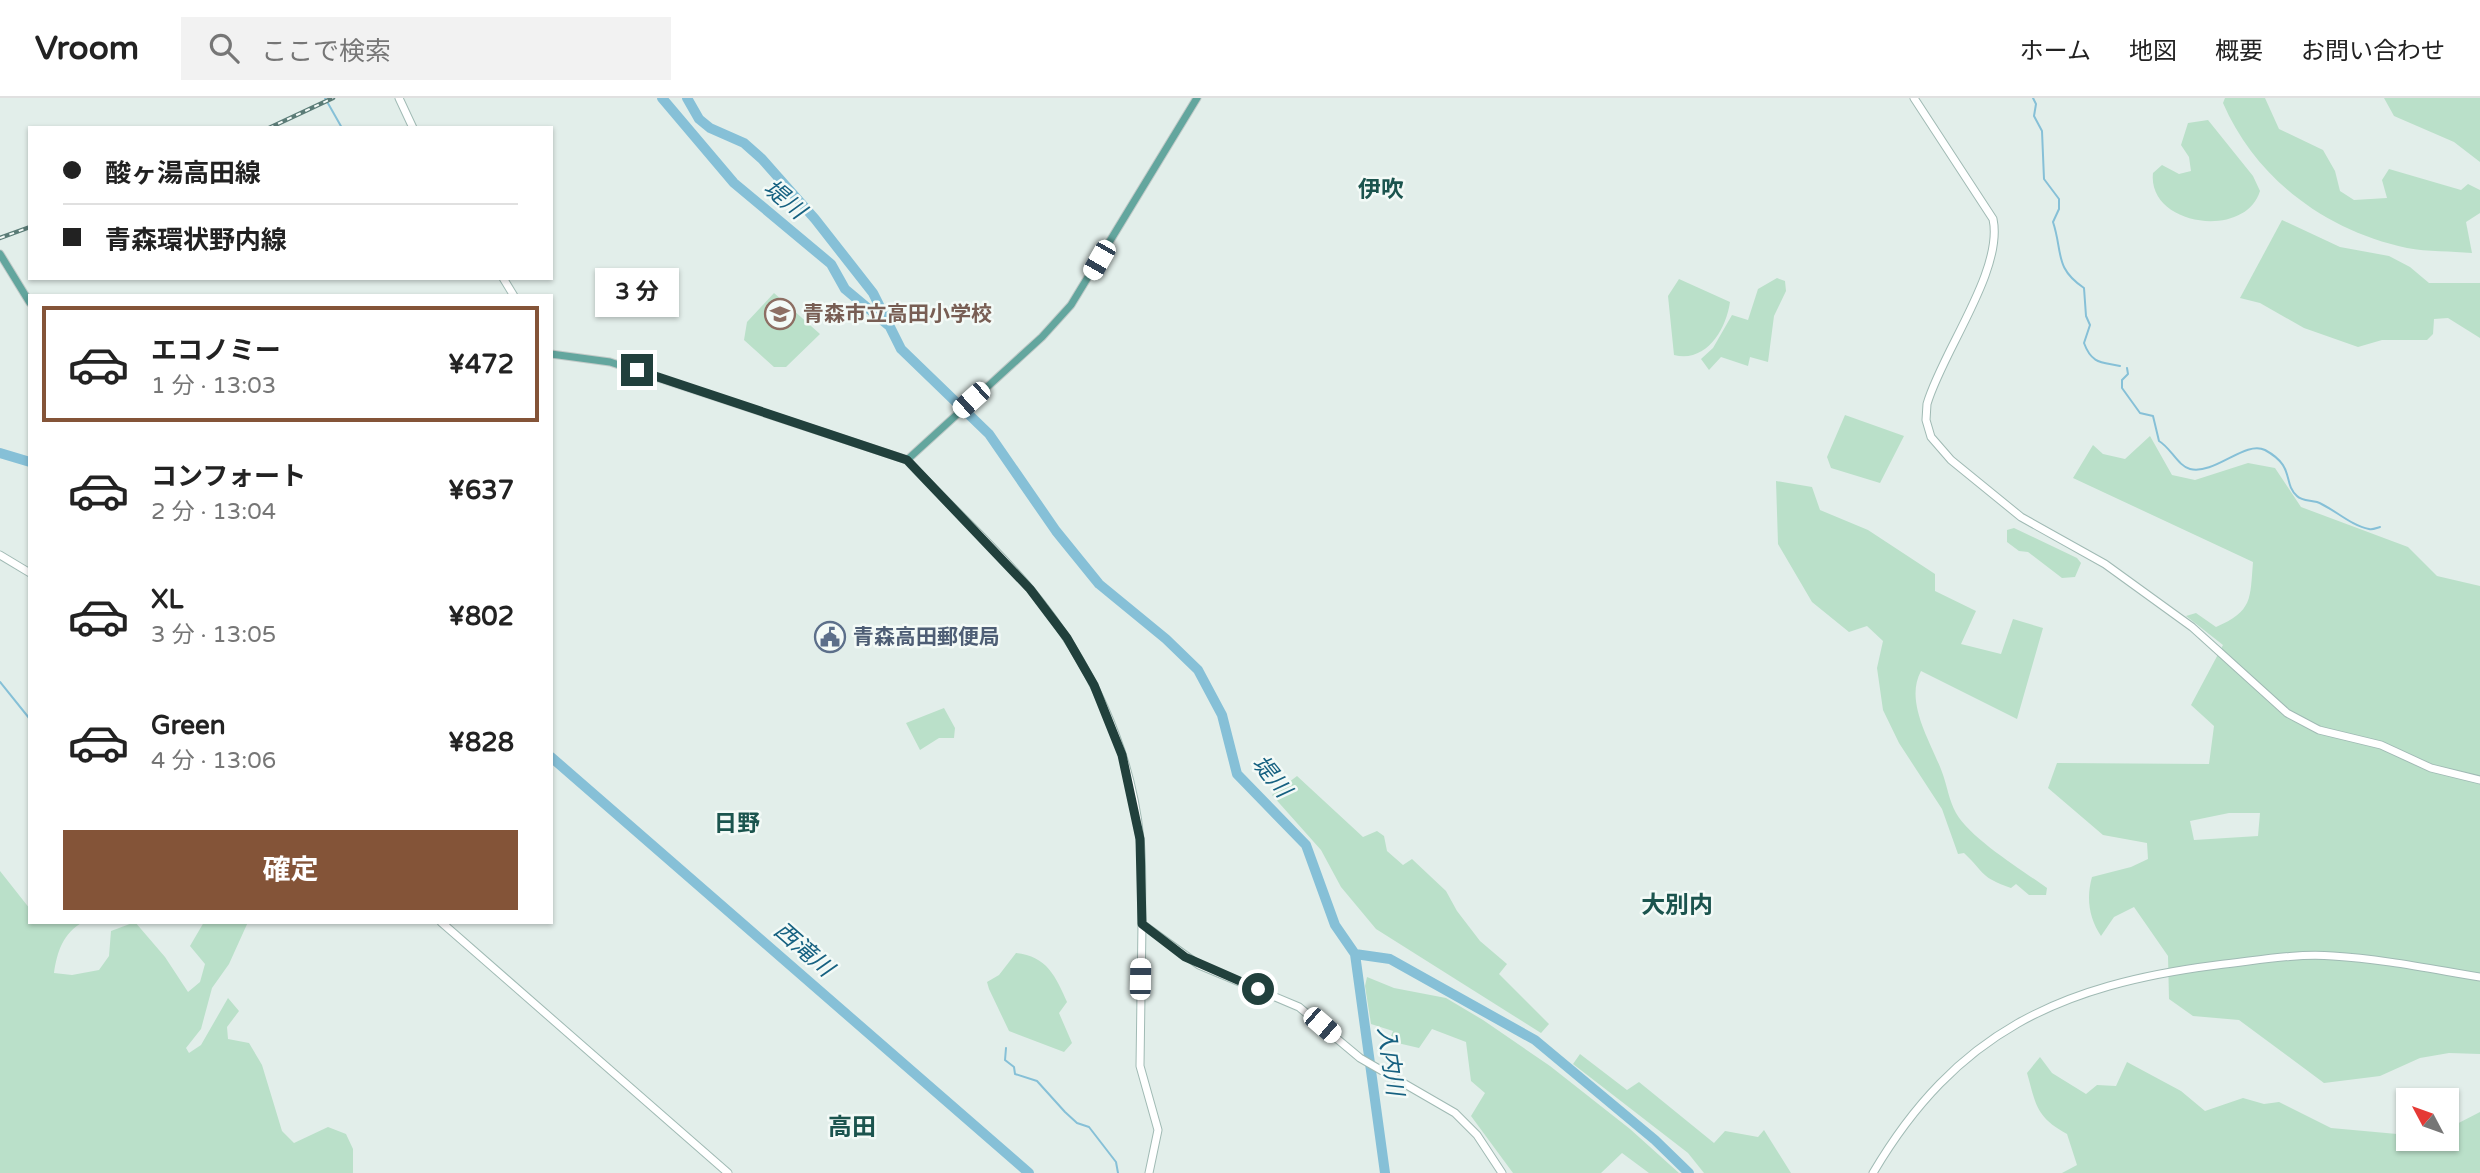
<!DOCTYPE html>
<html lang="ja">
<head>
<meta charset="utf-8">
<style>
  :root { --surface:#fff; --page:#f2f2f2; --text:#222; --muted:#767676; --line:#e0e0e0; --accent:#845438 }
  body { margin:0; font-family:"Varela Round","Noto Sans JP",sans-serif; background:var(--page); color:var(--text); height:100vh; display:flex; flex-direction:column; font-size:26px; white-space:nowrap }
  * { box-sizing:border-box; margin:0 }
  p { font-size:23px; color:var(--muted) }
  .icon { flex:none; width:38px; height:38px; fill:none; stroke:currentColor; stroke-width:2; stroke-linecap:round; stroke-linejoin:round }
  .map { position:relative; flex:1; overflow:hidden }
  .panel { position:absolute; left:28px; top:196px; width:525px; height:630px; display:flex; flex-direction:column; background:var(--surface); border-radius:0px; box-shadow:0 2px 5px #0004 }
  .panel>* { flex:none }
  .hud { position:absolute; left:28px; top:28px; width:525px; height:154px; border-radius:0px; box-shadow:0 2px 5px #0004; display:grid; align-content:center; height:154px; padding:0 35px; background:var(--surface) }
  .needle { width:46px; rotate:311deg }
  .buttons { position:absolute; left:2396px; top:990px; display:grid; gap:14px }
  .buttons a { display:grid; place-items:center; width:63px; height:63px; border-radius:0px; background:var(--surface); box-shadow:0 2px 5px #0004; font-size:35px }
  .end { position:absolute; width:32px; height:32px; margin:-16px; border:9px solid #21403c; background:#fff; box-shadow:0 0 0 4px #fff }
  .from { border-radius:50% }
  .bubble { position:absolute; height:49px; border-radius:0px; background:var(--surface); box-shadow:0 2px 5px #0004; font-size:23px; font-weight:700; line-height:49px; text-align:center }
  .car { position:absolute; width:21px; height:42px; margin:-21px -10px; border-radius:9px; box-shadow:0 0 5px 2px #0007; background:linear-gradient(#fff 24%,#345 0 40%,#fff 0 76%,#345 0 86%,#fff 0) }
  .hud b { display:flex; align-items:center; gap:24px; height:66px; font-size:26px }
  .hud b+b { border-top:2px solid var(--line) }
  .hud i { width:18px; height:18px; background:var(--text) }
  ul { padding:12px 0 0; list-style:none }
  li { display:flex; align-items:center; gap:21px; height:116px; margin:0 14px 10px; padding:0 21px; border:4px solid transparent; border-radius:0px }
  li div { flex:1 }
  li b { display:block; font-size:26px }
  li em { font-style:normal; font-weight:700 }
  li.current { border-color:var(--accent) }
  li>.icon { width:63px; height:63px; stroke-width:1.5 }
  .cta { display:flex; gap:14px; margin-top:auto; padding:14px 35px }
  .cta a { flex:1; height:80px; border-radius:0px; background:var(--accent); color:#fff; font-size:28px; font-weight:700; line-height:80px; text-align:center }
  header { display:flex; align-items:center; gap:42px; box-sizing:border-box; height:98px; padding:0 35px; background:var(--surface); border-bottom:2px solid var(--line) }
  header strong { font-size:33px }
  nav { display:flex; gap:38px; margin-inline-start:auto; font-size:24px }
  .search { width:490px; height:63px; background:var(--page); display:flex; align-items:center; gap:18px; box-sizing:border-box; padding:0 24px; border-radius:0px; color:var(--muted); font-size:26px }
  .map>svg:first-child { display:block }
  .green { fill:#bae0c9; fill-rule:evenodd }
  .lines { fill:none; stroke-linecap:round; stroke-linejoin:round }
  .stream { stroke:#86c0d7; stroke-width:2 }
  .river { stroke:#86c0d7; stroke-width:10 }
  .secondary-casing { stroke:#a0bab4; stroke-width:9 }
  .primary-casing { stroke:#c1cac8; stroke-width:9 }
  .secondary { stroke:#fff; stroke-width:7 }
  .primary { stroke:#63a69e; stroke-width:7 }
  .rail-casing { stroke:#5b7c77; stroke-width:4.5 }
  .rail { stroke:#f3faf7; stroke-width:2; stroke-dasharray:5; stroke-linecap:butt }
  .route { stroke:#21403c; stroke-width:9 }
  .labels { text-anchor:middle; stroke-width:5; stroke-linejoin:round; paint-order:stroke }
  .education-label { font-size:21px; font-weight:bold; fill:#785e54; stroke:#f3faf7; text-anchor:start }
  .service-label { font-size:21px; font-weight:bold; fill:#4e5e75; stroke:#f3faf7; text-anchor:start }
  .neighbourhood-label { font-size:23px; font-weight:bold; fill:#1b544e; stroke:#f3faf7 }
  .water-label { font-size:23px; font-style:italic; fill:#166181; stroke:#f3faf7 }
  .quarter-label { font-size:24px; font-weight:bold; fill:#1b544e; stroke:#f3faf7 }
</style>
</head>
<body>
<header>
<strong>Vroom</strong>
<div class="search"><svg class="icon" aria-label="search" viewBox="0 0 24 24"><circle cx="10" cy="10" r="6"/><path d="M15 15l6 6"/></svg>ここで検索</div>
<nav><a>ホーム</a><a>地図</a><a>概要</a><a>お問い合わせ</a></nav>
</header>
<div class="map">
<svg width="2480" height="1075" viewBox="0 0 2480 1075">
  <rect width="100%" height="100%" fill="#e2eeea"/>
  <!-- green -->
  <path class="green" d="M2225,0H2265L2279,31L2323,52L2335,73L2340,93L2354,102L2387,100L2382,82L2389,71L2461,92L2468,86L2480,92V115L2466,124L2472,155C2451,153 2428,154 2407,150C2326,133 2256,81 2223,5Z
    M2384,0H2480V64L2454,44L2394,18Z
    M2208,22L2253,78L2260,93C2245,142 2147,128 2153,75L2162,67L2179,76L2191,73L2189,59L2181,47L2188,25Z
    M2282,122L2340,149L2389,158L2410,169L2429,185H2480V240L2448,220L2434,221L2433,236L2427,242H2382L2358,249L2304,230L2260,205L2240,200Z
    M1777,180L1785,183L1786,193L1774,218L1768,264L1750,259L1748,268L1721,259L1709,272L1701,261L1713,250L1732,217L1748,222L1758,191Z
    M1679,181L1730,204C1726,232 1706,265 1674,257L1668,198Z
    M774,195L820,236L786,269H774L744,242L747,224Z
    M1845,317L1904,338L1880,385L1831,370L1827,359Z
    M2150,338L2172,377L2195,382L2248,365L2275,370L2301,409L2408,449L2437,478L2480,488V956L2449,955L2420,960L2380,978L2324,985L2239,922L2193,918L2169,901L2168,858L2134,809L2114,819L2101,838C2089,820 2086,800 2092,779L2131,769L2148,761L2147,745L2103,737L2048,690L2057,665L2209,666L2214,628L2191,607L2223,547L2186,518L2196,515L2216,529C2253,513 2250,501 2253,464L2073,380L2093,347L2103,356L2125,361ZM2229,715H2260L2258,738L2194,742L2190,723Z
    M1776,383L1812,389L1820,412L1868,432L1935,476V493L1976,513L1961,546L2001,556L2013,521L2043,530L2017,621L1921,573C1904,604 1931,644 1942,674C1947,687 1949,703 1956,715C1971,741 2022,772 2047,790L2046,797H2029L2016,786L2011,790C1980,779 1986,776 1964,755L1958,756L1942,711L1899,645L1883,612L1877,570L1883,543L1867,528L1849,534L1812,504L1778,446Z
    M2014,430L2077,460L2081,465L2075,479L2062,480L2028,454L2019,453L2007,444V432Z
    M944,610L955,630L954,640H939L920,652L906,625Z
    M1297,678L1363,739L1377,733L1384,738L1387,753L1403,767L1412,761L1446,793L1457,813L1480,843L1507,866L1499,876L1549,926L1541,935L1376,831L1341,789L1321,752L1272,697Z
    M0,773L30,811V824H83C63,835 57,854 54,875L72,877L99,872L109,858L111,833L135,824L165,859L188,894L200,884L205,866L190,848L204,824H248L229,866L212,890L201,931L186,950L189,955L201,947L228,900L239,913L227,929L228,941L249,945L262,967L282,1033L294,1045L328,1029L346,1036L353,1051V1075H0Z
    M1016,855C1047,858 1056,879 1067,904L1059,915L1072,945L1064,954L1009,933L989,891L987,884L999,877Z
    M1367,879L1394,890L1446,900L1483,922L1550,968L1630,1031L1679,1075H1649L1622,1055L1601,1075H1513L1471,1018L1485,995L1471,983L1466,944L1432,931L1419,950L1389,943L1393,933L1371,926L1365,888Z
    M1580,956L1627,992L1639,984L1714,1045L1725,1033L1758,1039L1764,1032L1791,1075H1704L1688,1055L1573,966Z
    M2040,959L2052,975L2086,996L2097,987L2116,988L2127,964L2181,993L2205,1013L2243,1000L2264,1006L2279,1004L2331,1030L2408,1037V1041H2446L2447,1031L2480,1014V1075H2062L2077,1067L2067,1036C2036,1019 2036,1007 2027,975Z"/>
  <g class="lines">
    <!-- stream -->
    <path class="stream" d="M325,0L342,30
      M2033,0L2036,6L2034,18L2042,33L2044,81L2059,101V111L2053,124C2063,154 2054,170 2084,190L2086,218L2090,227L2084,245C2092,267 2103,264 2120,268
      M2127,270L2128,276L2122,282V290L2140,315L2153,318L2159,343C2171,350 2178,368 2190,371C2215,377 2245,342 2265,352C2296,369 2282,384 2297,398C2302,403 2310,402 2317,404C2333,410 2351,428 2369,431C2373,432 2376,430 2380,429
      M0,584L29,620
      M1006,950L1005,962L1014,969L1015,976L1037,983L1065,1014L1077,1025L1089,1029L1116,1064L1118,1075"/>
    <!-- river -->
    <path class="river" d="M662,0L734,85L831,166L845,191L888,227
      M687,0L699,21L710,30L744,45L762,61L815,121L873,195L901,251L989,336L1056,433L1099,486L1166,541L1198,572L1222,617L1237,676L1306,747L1335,827L1355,856L1390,861L1535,942L1655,1042L1689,1075
      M0,355L30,364
      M551,659L1029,1075
      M1355,856L1385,1075"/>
    <!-- secondary casing -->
    <g class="secondary-casing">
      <path id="secondary" d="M399,0L413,30
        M1914,0L1993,121C2004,172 1942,254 1927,306L1926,322L1931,339L1951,362L2021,419L2105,466L2192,529L2287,615L2319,632L2381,647L2431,670L2480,682
        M503,180L514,198
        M907,362C947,406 993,446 1031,492C1089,562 1131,650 1140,741C1143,769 1141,798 1142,826L1199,867L1299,909L1360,960L1455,1015L1477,1037L1502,1075
        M0,457L30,475
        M441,824L728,1075
        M1142,826L1140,968L1158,1032L1149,1075
        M1873,1075C1956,934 2060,887 2217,867C2255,863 2294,855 2333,858C2382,861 2431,871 2480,879"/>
    </g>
    <!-- primary casing -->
    <g class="primary-casing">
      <path id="primary" d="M0,156L30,205
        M551,256L610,264L907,362L1042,239L1071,207L1197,0"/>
    </g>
    <!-- secondary -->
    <use href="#secondary" class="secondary"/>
    <!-- primary -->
    <use href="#primary" class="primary"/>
    <!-- rail casing -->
    <g class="rail-casing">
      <path id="rail" d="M269,30L333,0
        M0,140L30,129"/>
    </g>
    <!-- rail -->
    <use href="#rail" class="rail"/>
  </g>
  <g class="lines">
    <!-- route -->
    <path class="route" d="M637,272L907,362L1030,491L1067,540L1094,587L1122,657L1140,741L1142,826L1185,859L1258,891"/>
  </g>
  <!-- icons -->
  <defs>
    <g id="school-ring" transform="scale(1.575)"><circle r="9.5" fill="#f3faf7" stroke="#8d6e63" stroke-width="1.5"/><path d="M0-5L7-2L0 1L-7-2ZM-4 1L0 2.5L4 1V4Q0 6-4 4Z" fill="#8d6e63"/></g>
    <g id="civic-ring" transform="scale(1.575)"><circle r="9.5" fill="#f3faf7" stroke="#5c6f8a" stroke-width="1.5"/><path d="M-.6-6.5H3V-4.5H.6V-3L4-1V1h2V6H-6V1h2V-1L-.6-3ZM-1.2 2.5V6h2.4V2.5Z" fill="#5c6f8a"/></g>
  </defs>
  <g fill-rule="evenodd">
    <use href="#school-ring" x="780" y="216"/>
    <use href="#civic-ring" x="830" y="539"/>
  </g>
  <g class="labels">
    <!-- education labels -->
    <g class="education-label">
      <text x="803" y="223">青森市立高田小学校</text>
    </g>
    <!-- service labels -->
    <g class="service-label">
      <text x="853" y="546">青森高田郵便局</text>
    </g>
    <!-- neighbourhood labels -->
    <g class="neighbourhood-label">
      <text x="1381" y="99">伊吹</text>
      <text x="737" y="733">日野</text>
    </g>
    <!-- water labels -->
    <g class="water-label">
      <text transform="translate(785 101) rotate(40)" y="8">堤川</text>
      <text transform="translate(1272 678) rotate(51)" y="8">堤川</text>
      <text transform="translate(804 851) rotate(41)" y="8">西滝川</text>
      <text transform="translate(1391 963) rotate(82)" y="8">入内川</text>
    </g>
    <!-- quarter labels -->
    <g class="quarter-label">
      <text x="1677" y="815">大別内</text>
      <text x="852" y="1037">高田</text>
    </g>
  </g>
</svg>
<div class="buttons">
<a><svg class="needle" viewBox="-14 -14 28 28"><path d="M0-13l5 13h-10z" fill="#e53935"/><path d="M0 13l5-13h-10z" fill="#767676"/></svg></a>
</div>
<i class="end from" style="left:1258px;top:891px"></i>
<i class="end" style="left:637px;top:272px"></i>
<div class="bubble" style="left:595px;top:170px;width:84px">3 分</div>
<i class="car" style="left:1099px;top:162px;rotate:210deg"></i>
<i class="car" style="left:971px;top:302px;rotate:228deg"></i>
<i class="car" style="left:1140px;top:881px;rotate:1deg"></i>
<i class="car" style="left:1322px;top:927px;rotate:131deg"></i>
<div class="hud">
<b><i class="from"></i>酸ヶ湯高田線</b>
<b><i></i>青森環状野内線</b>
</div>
<section class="panel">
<ul>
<li class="current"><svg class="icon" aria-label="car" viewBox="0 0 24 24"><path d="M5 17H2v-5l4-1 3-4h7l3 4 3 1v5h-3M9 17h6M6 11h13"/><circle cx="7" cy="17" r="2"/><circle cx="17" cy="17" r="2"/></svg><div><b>エコノミー</b><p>1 分 · 13:03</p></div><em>¥472</em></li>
<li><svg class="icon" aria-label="car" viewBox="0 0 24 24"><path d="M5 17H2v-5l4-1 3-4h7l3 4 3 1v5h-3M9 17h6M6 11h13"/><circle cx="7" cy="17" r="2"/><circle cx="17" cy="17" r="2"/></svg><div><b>コンフォート</b><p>2 分 · 13:04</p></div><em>¥637</em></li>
<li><svg class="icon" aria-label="car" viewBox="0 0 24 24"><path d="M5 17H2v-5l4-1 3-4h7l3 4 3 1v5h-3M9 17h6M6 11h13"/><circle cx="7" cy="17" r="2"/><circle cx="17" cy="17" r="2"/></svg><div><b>XL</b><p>3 分 · 13:05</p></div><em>¥802</em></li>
<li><svg class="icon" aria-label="car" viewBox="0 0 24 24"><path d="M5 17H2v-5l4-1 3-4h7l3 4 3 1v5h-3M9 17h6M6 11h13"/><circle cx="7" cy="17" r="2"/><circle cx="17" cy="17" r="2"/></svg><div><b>Green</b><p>4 分 · 13:06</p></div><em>¥828</em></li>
</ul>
<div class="cta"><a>確定</a></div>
</section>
</div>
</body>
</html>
